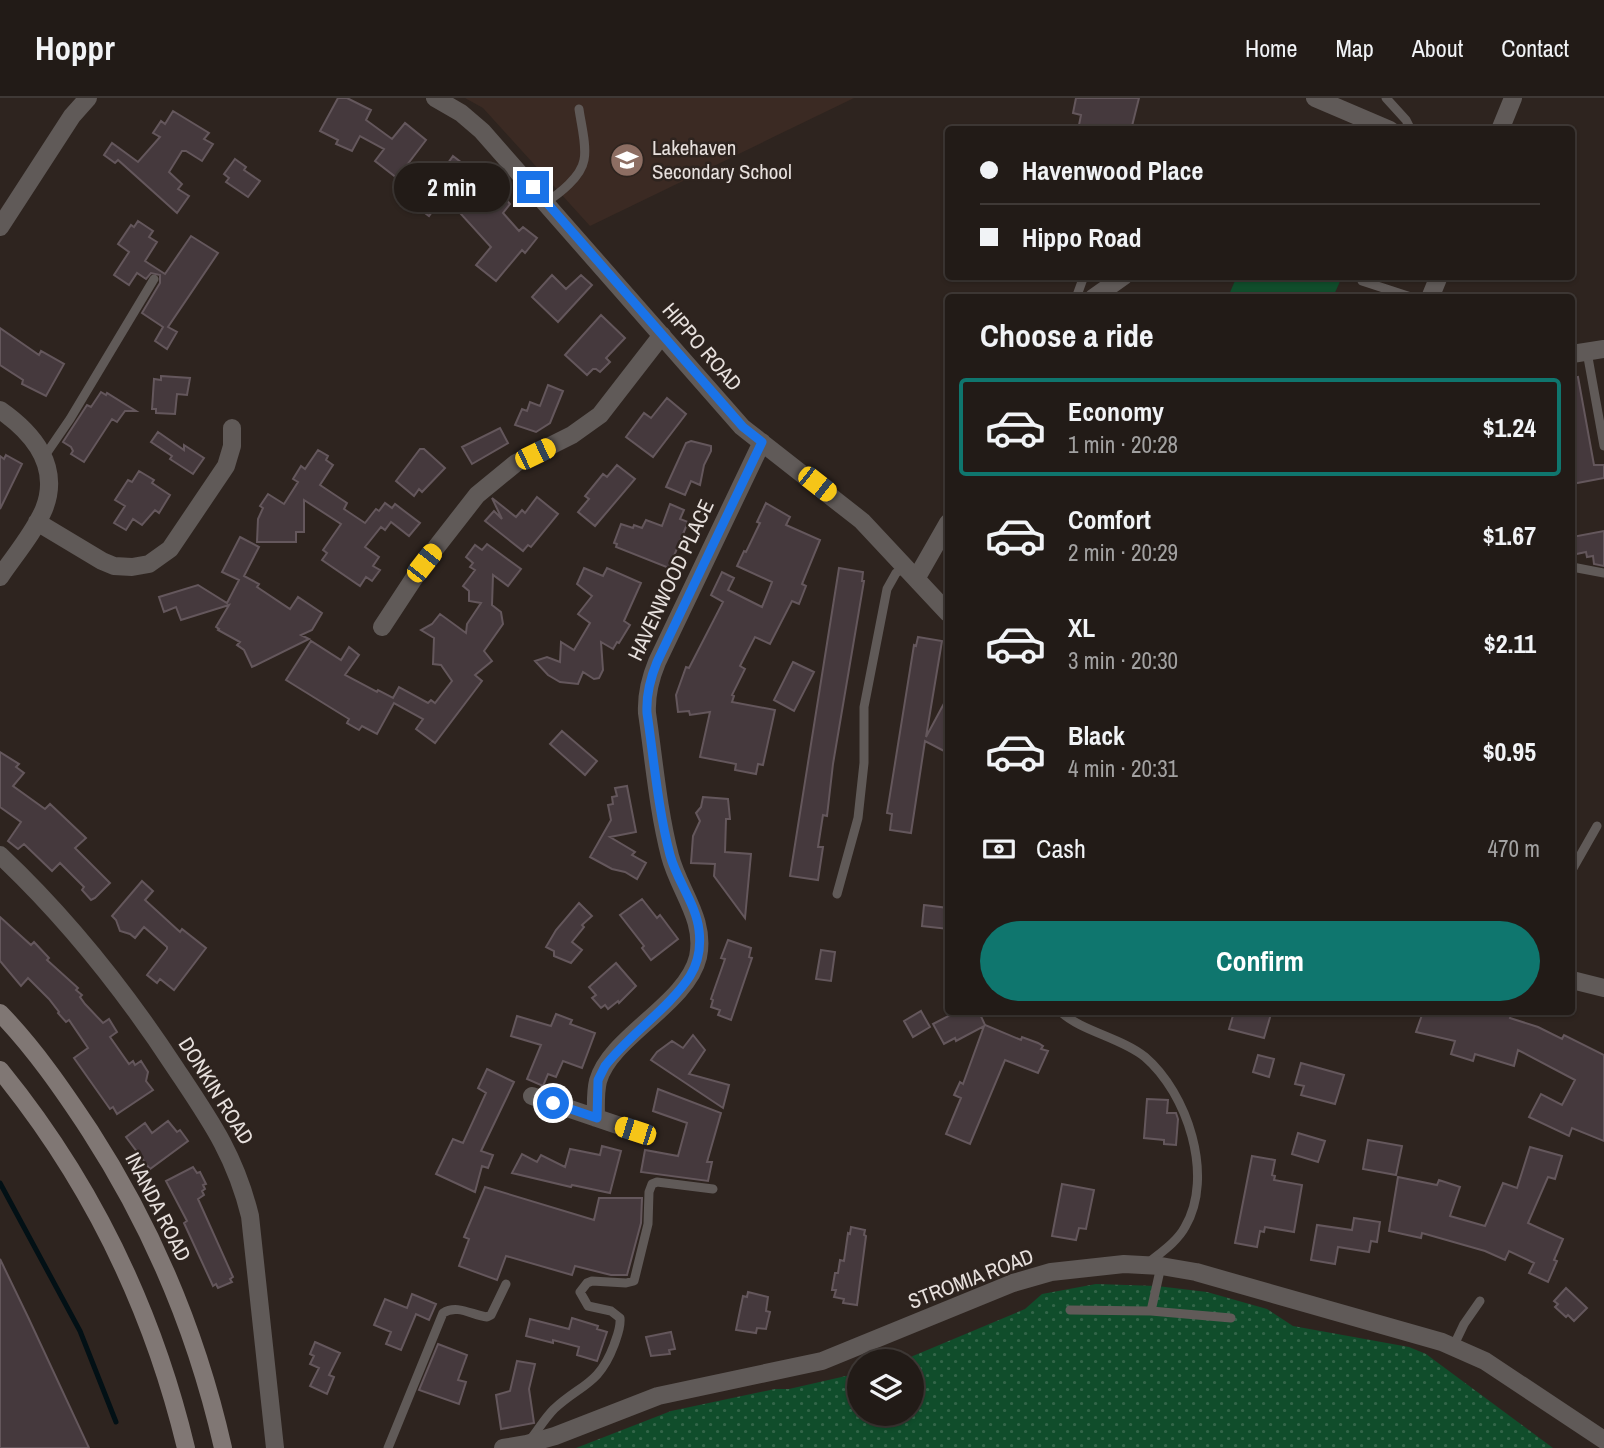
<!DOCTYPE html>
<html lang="en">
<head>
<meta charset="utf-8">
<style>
  :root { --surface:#221b17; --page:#2e2824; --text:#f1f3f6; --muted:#a2a1a1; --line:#3f3936; --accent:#0f766e }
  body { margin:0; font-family:"Archivo Narrow",sans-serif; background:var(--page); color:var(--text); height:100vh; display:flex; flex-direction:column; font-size:26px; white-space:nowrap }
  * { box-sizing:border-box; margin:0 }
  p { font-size:23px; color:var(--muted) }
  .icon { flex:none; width:38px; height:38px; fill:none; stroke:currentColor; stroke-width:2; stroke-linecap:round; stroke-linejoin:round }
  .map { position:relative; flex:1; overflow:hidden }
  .drawer { position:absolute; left:945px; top:196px; width:630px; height:721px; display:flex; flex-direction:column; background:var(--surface); border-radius:7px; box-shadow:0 2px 5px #0004,0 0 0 2px var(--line) }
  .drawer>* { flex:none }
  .hud { position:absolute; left:945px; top:28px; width:630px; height:154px; border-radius:7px; box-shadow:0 2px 5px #0004,0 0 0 2px var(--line); display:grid; align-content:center; height:154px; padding:0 35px; background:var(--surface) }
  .controls { position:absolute; left:847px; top:1251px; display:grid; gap:14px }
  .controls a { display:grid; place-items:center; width:77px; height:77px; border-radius:50%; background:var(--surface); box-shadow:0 2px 5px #0004,0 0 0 2px var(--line); font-size:35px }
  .end { position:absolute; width:32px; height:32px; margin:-16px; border:9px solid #1a73e8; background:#fff; box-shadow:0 0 0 4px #fff }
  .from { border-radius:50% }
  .bubble { position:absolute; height:49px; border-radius:24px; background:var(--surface); box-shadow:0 2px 5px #0004,0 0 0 2px var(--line); font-size:23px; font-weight:700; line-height:49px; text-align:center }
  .car { position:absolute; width:21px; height:42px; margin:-21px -10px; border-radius:9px; box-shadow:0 0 5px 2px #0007; background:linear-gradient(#f5c518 24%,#345 0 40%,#f5c518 0 76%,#345 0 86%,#f5c518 0) }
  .hud b { display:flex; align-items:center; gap:24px; height:66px; font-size:26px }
  .hud b+b { border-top:2px solid var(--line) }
  .hud i { width:18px; height:18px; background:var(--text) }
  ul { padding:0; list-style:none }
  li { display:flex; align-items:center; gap:21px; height:98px; margin:0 14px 10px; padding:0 21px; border:4px solid transparent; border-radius:7px }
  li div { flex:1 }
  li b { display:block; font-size:26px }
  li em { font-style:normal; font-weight:700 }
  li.active { border-color:var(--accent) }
  li>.icon { width:63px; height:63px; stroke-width:1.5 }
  h2 { padding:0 35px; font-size:32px; line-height:84px }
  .pay { display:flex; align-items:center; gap:18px; height:77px; padding:0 35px; font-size:26px }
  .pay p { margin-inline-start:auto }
  .button { display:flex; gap:14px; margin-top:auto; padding:14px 35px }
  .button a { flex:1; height:80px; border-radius:42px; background:var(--accent); color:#fff; font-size:28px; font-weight:700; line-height:80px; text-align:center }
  header { display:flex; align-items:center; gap:42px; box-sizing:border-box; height:98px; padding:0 35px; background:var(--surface); border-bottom:2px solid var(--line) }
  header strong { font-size:33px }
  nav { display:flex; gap:38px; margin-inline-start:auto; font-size:24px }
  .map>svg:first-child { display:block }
  .built { fill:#3b2a23 }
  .grass { fill:url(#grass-dots) }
  .garden { fill:#104d2b }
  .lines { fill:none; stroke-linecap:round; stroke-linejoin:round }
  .stream { stroke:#021015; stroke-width:5 }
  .building { fill:#45393d; stroke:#64575c; stroke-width:2 }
  .service { stroke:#605a58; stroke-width:9 }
  .minor { stroke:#605a58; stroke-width:18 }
  .secondary { stroke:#807774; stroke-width:18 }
  .route { stroke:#1a73e8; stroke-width:9 }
  .labels { text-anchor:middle; stroke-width:5; stroke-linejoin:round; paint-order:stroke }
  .poi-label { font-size:21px; fill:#e7e0dd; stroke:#2e241f; text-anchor:start }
  .street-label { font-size:21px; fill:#e7e0dd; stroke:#2e241f }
</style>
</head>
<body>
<header>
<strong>Hoppr</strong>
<nav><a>Home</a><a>Map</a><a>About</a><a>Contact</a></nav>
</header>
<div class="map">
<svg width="1604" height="1350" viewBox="0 0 1604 1350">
  <defs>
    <pattern id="grass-dots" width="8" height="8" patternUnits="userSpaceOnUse" patternTransform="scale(1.75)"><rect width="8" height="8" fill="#104d2b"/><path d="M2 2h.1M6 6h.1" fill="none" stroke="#336649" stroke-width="1.8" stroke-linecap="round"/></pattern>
  </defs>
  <rect width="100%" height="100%" fill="#2e241f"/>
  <!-- built -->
  <path class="built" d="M465,0H854L590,128L483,10Z"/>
  <!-- grass -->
  <path class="grass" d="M1096,1186L1157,1188L1207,1194L1267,1211L1293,1228L1409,1249L1426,1256L1553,1350H576L671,1313L775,1291H789L859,1275V1316H912V1264L901,1263L1025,1211L1042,1196Z"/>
  <!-- garden -->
  <path class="garden" d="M1237,178H1342V179L1333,199H1228Z"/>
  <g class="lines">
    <!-- stream -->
    <path class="stream" d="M0,1085L80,1233L116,1324"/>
  </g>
  <!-- building -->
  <path class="building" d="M338,0H347L371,12L366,22L392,41L405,25L426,42L397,80L375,63L384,51L360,38L352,53L336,46L338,42L320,33Z
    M1076,0H1139L1131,32H1078L1081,17L1073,15Z
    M173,13L209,35L204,41L213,46L202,63L186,53H182L169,74L182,86L178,91L189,98L177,115L118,62L115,65L104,57L112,45L138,64L160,39L153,35L161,23L165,26Z
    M453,58L471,72L441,109L437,107L429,118L417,109Z
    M235,61L246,69L244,72L260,83L248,99L226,84L229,80L224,76Z
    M496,89L510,106L503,115L519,133L523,129L537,140L525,155L522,152L496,183L476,167L491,149L450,104L483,91L492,93Z
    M138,123L153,133L149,139L157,144L145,163L165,176L191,138L218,155L168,229L177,234L167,251L155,243L163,229L142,215L160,185V177L151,175L146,181L137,175L129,187L114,177L129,154L118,146L131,127L134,129Z
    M552,177L566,191L581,177L592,187L558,224L532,199Z
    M601,217L625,240L606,260L610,264L600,274L596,271H593L587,277L565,257Z
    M0,230L39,257L41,253L64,266L46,298L22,286L23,282L0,267Z
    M161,278L190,280L187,297L177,296L175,316L156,315V311H152L154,281L161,282Z
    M1578,279L1594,367H1604V380L1572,386V280Z
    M548,287L563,293L550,325L536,334L515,327L522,311L527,313L530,304L540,308Z
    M101,294L106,297L107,295L136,313H125L117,324L112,321L84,364L71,356L73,353L71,349L63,344L87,307L91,309Z
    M667,300L686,316L653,359L626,339L644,315L651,320Z
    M500,330L508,345L472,366L462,349Z
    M158,334L184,352V347L204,360L193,376L170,361L172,358L151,344Z
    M691,343L711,348V353L704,367L700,387L691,383L685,397L666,389L686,345Z
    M420,351H424L445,370L422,394L419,391L414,398L396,383Z
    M318,352L328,358L326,362L333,367L320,387L347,405L344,411L365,425L376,411L379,413L385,405L392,410L395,406L420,425L409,438L391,424L385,432L381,429L365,449L379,459L373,468L380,472L372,483L366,479L360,488L322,462L327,455L323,452L341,426L304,402V434H296V444H257L258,421L263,410L260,408L268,396L284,406L298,384L293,381L301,368L305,371Z
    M6,357L22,366L0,411V358L4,361Z
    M617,367L635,381L595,428L578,414L589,401L585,398L603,376L607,379Z
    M139,373L154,382L152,385L170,397L159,415L155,412L142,427L133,421L126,432L114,425L125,408L115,402L128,382L132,384Z
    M537,399L558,416L531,449L528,447L523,453L485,423L494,413L502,421L492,400L516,419L522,412L525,415Z
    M766,405L790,419L786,427L820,442L802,486L806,488L799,506L792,503L770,546L755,539L740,568L745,571L732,597L734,598L732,604L775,612L763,667L758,666L756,676L735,672L736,666L700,659L710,614L690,617L689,613L678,614L676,597L686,569L689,570L723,504L711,497L722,474L734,480L728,492L762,509L772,484L737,468L744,453L746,454L760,425L757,424Z
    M670,406L684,412L680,421L688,424L669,470L616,449L617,446L614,445L621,426L633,430L634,427L642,430L646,422L662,428Z
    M1604,433V468L1594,466L1593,458L1587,459L1586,454L1572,457V439Z
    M240,439L259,449L244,478L259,486L257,489L290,511L298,499L322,515L312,532L301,537L309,541L252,569L244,552L237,547L240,544L218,532L219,531L216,529L229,507L181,522L176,509L164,514L159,499L198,487L227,505L239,482L222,474Z
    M487,446L521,471L508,488L493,477L492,507L501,514L503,526L484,553L492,563L475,577L482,583L435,645L416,631L423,621L394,605L377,636L362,628L359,632L347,625L349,621L286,582L311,543L341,562L349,549L359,557L345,577L377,594L378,592L393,600L399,589L428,605L431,602L435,605L452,583L441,567L433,566L434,540L421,532L432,526L440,516L466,535L467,526L481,505L469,503V493L463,488L475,472L470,469L473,465L466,459L475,447L482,452Z
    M584,470L603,478L607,470L641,485L624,523L630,527L619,545L617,544L613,551L601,544L603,572L599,580L594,581L583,574L578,586L560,584L548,577L535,563L547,559L560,564L561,544L574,552L590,525L578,516L592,498L577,486Z
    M839,470L863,474L862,483H864L833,666L827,718L823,717L818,749H823L818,782L790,778Z
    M918,539L942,543L926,639L948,598V655L925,643L911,735L890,732L892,716L887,715L914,547L916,548Z
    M793,564L814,574L794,613L774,602Z
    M562,633L597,663L585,677L550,646Z
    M0,654L19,666L16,669L24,675L13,688L45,711L50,706L86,740L75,750L110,785L95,800L91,802L82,792L84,789L60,765L52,773L24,746L18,751L8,743L21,724L0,709Z
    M627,688L636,734L610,739L635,754L632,757L646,765L637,781L625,774L612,771L590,759L611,722L608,707L613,706L612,699L617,698L615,690Z
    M703,699L728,701L730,721H726L725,754L751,756L745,820L714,778L715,766L691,765L693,738L700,723L696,715L701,709Z
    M142,783L153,793L145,802L180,834L182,831L206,850L174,892L160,881L157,885L147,877L167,851V849L144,829L135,840L130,836L120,833L116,822L112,818Z
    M642,801L657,820L660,817L678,841L651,862L642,850L644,848L620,817Z
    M579,805L592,818L582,827L584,829L572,844L582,852L571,865L554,858V853L546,849L556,832Z
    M924,807L948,810V831L922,828Z
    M0,819L31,847L34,844L49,860L47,862L78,890L76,892L82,897L80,899L85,906L103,925L109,921L117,934L110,939L129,966L133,963L135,967L141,963L148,974L146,983L153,992L117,1016L113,1009L110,1011L74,960L88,950L69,922L66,924L58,915L59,914L49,901L28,880L21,888L0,863Z
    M728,842L751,850L749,859L752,860L731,922L718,917L720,912L711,909L713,902L711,901L725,861L721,860Z
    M821,852L835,854L831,883L816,881Z
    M616,865L636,888L619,905L618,903L608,911L605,907L601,910L592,900L596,897L589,889Z
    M921,913L930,929L913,939L904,923Z
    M956,914H979L985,927L1021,942L1022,939L1038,945L1043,948L1041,951L1048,953L1038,975L1005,962L970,1046L946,1036L961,1000L954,997L960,984L963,986L984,928L956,943L955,940L944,946L933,926Z
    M1234,914H1260L1271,916L1264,940L1229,931Z
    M1423,914H1512L1510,920L1538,929L1562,941L1564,937L1604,957V1043L1572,1030L1569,1038L1529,1019L1541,996L1562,1007L1575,982L1518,952L1514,968L1475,956L1473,963L1451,956L1455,943L1416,934Z
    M556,916L572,922L570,926L595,935L582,970L563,963L556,979L548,976L543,988L527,981L541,947L511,938L517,918L551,928Z
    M693,937L705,952L689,976L729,987L723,1010L651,962L657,954L672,943L683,950Z
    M1258,957L1274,961L1269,979L1253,974Z
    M1301,965L1344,977L1335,1006L1301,997L1304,988L1295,986Z
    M487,971L514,984L481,1053L493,1057L488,1070L482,1068L475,1094L436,1076L453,1041L463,1045L486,995L478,990Z
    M658,991L721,1015L707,1064H712L708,1083L641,1074L645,1052L678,1058L687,1025L653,1013Z
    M1147,1001L1168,1002L1167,1015H1176L1178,1021L1176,1047L1164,1046V1042L1144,1040Z
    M168,1023L177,1034L180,1032L188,1043L150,1071L126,1039L145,1025L152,1035Z
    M1298,1035L1325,1043L1318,1064L1292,1056Z
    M1368,1042L1402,1048L1396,1077L1363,1071Z
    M602,1048L621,1053L610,1095L572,1087L571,1089L512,1075L522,1056L537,1064L541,1057L565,1069L570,1051L600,1057Z
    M1530,1049L1562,1058L1555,1081L1548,1079L1528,1125L1563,1141L1554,1162L1557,1163L1548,1184L1529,1175L1534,1165L1509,1153L1505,1162L1485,1153L1422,1135L1421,1140L1389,1133L1398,1079L1437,1087L1439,1082L1460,1089L1450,1118L1485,1128L1503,1085L1517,1090Z
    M1252,1058L1275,1062L1272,1077L1275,1078L1274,1082L1302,1087L1294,1134L1265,1129L1264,1134L1260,1133L1257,1149L1235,1145Z
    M193,1069L197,1075L200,1074L206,1086L203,1087L205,1091L202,1093L204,1097L198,1101L233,1179L230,1181L232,1184L218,1190L216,1186L213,1188L184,1125L187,1123L166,1083Z
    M1062,1086L1094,1092L1086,1131L1079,1130L1076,1142L1052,1138Z
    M485,1089L594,1122L599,1100H642L641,1125L627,1177H611L575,1168L572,1177L506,1158L497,1182L459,1168L469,1141L464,1139Z
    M1354,1120L1380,1124L1377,1144L1371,1143L1369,1154L1338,1149L1335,1166L1311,1162L1317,1127L1352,1132Z
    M851,1129L865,1132L864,1137L866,1138L857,1207L843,1205L844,1201L834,1199L836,1192H832L835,1175H838L840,1162L844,1163L848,1135L850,1136Z
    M0,1161L28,1219L89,1350H0Z
    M1566,1190L1587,1210L1574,1223L1568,1217L1566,1219L1555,1209L1558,1206L1554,1203Z
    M748,1194L768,1199L766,1213L770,1214L766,1231L757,1230L756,1235L736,1232L743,1198L747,1199Z
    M412,1196L436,1206L429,1222L416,1216L401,1252L386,1246L391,1234L374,1227L385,1201L407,1210Z
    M572,1220L598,1228L597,1231L607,1234L597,1263L577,1257L579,1249L553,1242V1245L526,1238L530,1221L569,1231Z
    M671,1234L675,1251L669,1252L670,1256L651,1258L646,1239Z
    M315,1244L340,1255L329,1277L334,1279L327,1296L310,1288L319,1270L310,1266L314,1258L310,1256Z
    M438,1246L467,1257L458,1282L466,1284L459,1306L419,1292Z
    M517,1263L535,1266L529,1291L534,1325L501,1331L496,1297L510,1293Z"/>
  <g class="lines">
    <!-- service -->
    <path class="service" d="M1386,0L1406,22L1411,32
      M1065,31V32
      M546,104C559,96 581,79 584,62C587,48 581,26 579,11
      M1362,183L1414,200
      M1076,200L1084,178
      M1587,254L1604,348
      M44,359L70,321L154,181
      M1572,469L1604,475
      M1572,772L1597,728
      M837,796L858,720L864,665V609L887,491L896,475L905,469
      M1061,914C1081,933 1122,940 1145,959C1187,995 1215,1078 1185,1129C1177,1144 1160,1155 1147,1166
      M1161,1168L1151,1213L1231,1220
      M1070,1212L1151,1213
      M1453,1249L1464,1226L1480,1203
      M530,1342C538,1332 545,1320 554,1311C581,1286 599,1287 614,1247C617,1238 621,1230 620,1220L611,1213L588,1208L580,1194L587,1185L592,1183L626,1185L634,1183L648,1126L649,1094L652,1086L657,1084L713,1091
      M388,1350L443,1215C457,1206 472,1217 487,1219L491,1217L506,1186"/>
    <!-- minor -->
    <path class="minor" d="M435,0L461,15L482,33L742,329L862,423L948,515
      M1315,0L1390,32
      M1500,32L1513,0
      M0,129L72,18L88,0
      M1093,200L1124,178
      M1430,200L1439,178
      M1572,256L1604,251
      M0,312C33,335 61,368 44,411C34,435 14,458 0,479
      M37,424L102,463L114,468L132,469L149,466L170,451L226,368L232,348V330
      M916,481L948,425
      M382,529L424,465L477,397L516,365L572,337L600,317L662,237
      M0,757C68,821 125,893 176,971C210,1022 235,1057 250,1118L275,1350
      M1572,882L1604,890
      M532,998L635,1033
      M596,1020C596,1008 595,995 598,983C610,939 687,906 698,859C706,821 679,793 670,758C658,712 654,662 647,615C646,596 650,581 657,564L762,344
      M503,1350L527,1346L555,1338L658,1298L822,1263L1013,1185L1051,1174L1124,1166L1161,1168L1196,1174L1442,1244L1485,1263L1604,1342"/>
    <!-- secondary -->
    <path class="secondary" d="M0,915C34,950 63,992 90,1033C154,1132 197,1235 223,1350
      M0,972C92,1085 152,1209 186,1350"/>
  </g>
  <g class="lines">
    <!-- route -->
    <path class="route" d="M533,89L743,329L762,344L657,564C650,581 646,596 647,615C654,662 658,711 670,757C677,783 696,806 699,832C701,848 698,865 690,878C670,909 629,937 605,968L598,982L597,1020L553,1005"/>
  </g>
  <!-- icons -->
  <defs>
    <g id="school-disc" transform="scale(1.75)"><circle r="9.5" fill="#8d6e63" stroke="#2e241f"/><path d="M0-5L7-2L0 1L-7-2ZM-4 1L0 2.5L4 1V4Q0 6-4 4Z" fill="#fff"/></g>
  </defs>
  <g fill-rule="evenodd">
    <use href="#school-disc" x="627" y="62"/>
  </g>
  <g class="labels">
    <!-- poi labels -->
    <g class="poi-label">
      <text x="652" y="57">Lakehaven<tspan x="652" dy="24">Secondary School</tspan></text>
    </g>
    <!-- street labels -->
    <g class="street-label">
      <text transform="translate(702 249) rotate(49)" y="7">HIPPO ROAD</text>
      <text transform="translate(671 482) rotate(-65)" y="7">HAVENWOOD PLACE</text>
      <text transform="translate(216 993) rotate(58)" y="7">DONKIN ROAD</text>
      <text transform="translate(158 1109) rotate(63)" y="7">INANDA ROAD</text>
      <text transform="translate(971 1181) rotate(-21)" y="7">STROMIA ROAD</text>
    </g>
  </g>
</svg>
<div class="controls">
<a><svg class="icon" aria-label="layers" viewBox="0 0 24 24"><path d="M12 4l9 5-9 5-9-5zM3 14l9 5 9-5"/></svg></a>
</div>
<i class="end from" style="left:553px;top:1005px"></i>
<i class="end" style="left:533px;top:89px"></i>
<div class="bubble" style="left:394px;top:65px;width:116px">2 min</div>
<i class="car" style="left:535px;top:356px;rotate:64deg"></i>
<i class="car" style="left:817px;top:386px;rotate:128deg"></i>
<i class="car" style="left:424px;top:465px;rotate:38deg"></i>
<i class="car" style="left:635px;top:1033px;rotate:288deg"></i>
<div class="hud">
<b><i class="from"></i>Havenwood Place</b>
<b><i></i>Hippo Road</b>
</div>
<section class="drawer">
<h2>Choose a ride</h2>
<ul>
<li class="active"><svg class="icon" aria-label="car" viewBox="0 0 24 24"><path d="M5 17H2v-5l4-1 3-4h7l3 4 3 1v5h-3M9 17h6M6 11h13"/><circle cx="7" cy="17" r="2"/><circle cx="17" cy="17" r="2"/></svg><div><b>Economy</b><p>1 min · 20:28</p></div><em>$1.24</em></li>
<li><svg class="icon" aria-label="car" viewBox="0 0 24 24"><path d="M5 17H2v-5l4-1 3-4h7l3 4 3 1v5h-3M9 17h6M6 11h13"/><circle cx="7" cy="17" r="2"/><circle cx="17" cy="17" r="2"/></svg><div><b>Comfort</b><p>2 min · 20:29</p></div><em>$1.67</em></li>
<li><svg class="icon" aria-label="car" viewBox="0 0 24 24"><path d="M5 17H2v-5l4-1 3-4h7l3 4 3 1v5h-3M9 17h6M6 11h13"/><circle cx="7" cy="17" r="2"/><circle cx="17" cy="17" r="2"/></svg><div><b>XL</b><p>3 min · 20:30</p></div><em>$2.11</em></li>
<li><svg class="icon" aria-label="car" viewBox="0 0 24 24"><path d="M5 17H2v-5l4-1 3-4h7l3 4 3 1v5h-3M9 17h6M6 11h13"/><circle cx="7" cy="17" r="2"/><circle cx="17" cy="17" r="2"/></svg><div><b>Black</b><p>4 min · 20:31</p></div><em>$0.95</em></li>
</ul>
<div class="pay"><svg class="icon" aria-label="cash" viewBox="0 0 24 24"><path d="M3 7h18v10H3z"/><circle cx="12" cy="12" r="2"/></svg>Cash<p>470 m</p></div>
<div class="button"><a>Confirm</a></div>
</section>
</div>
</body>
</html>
